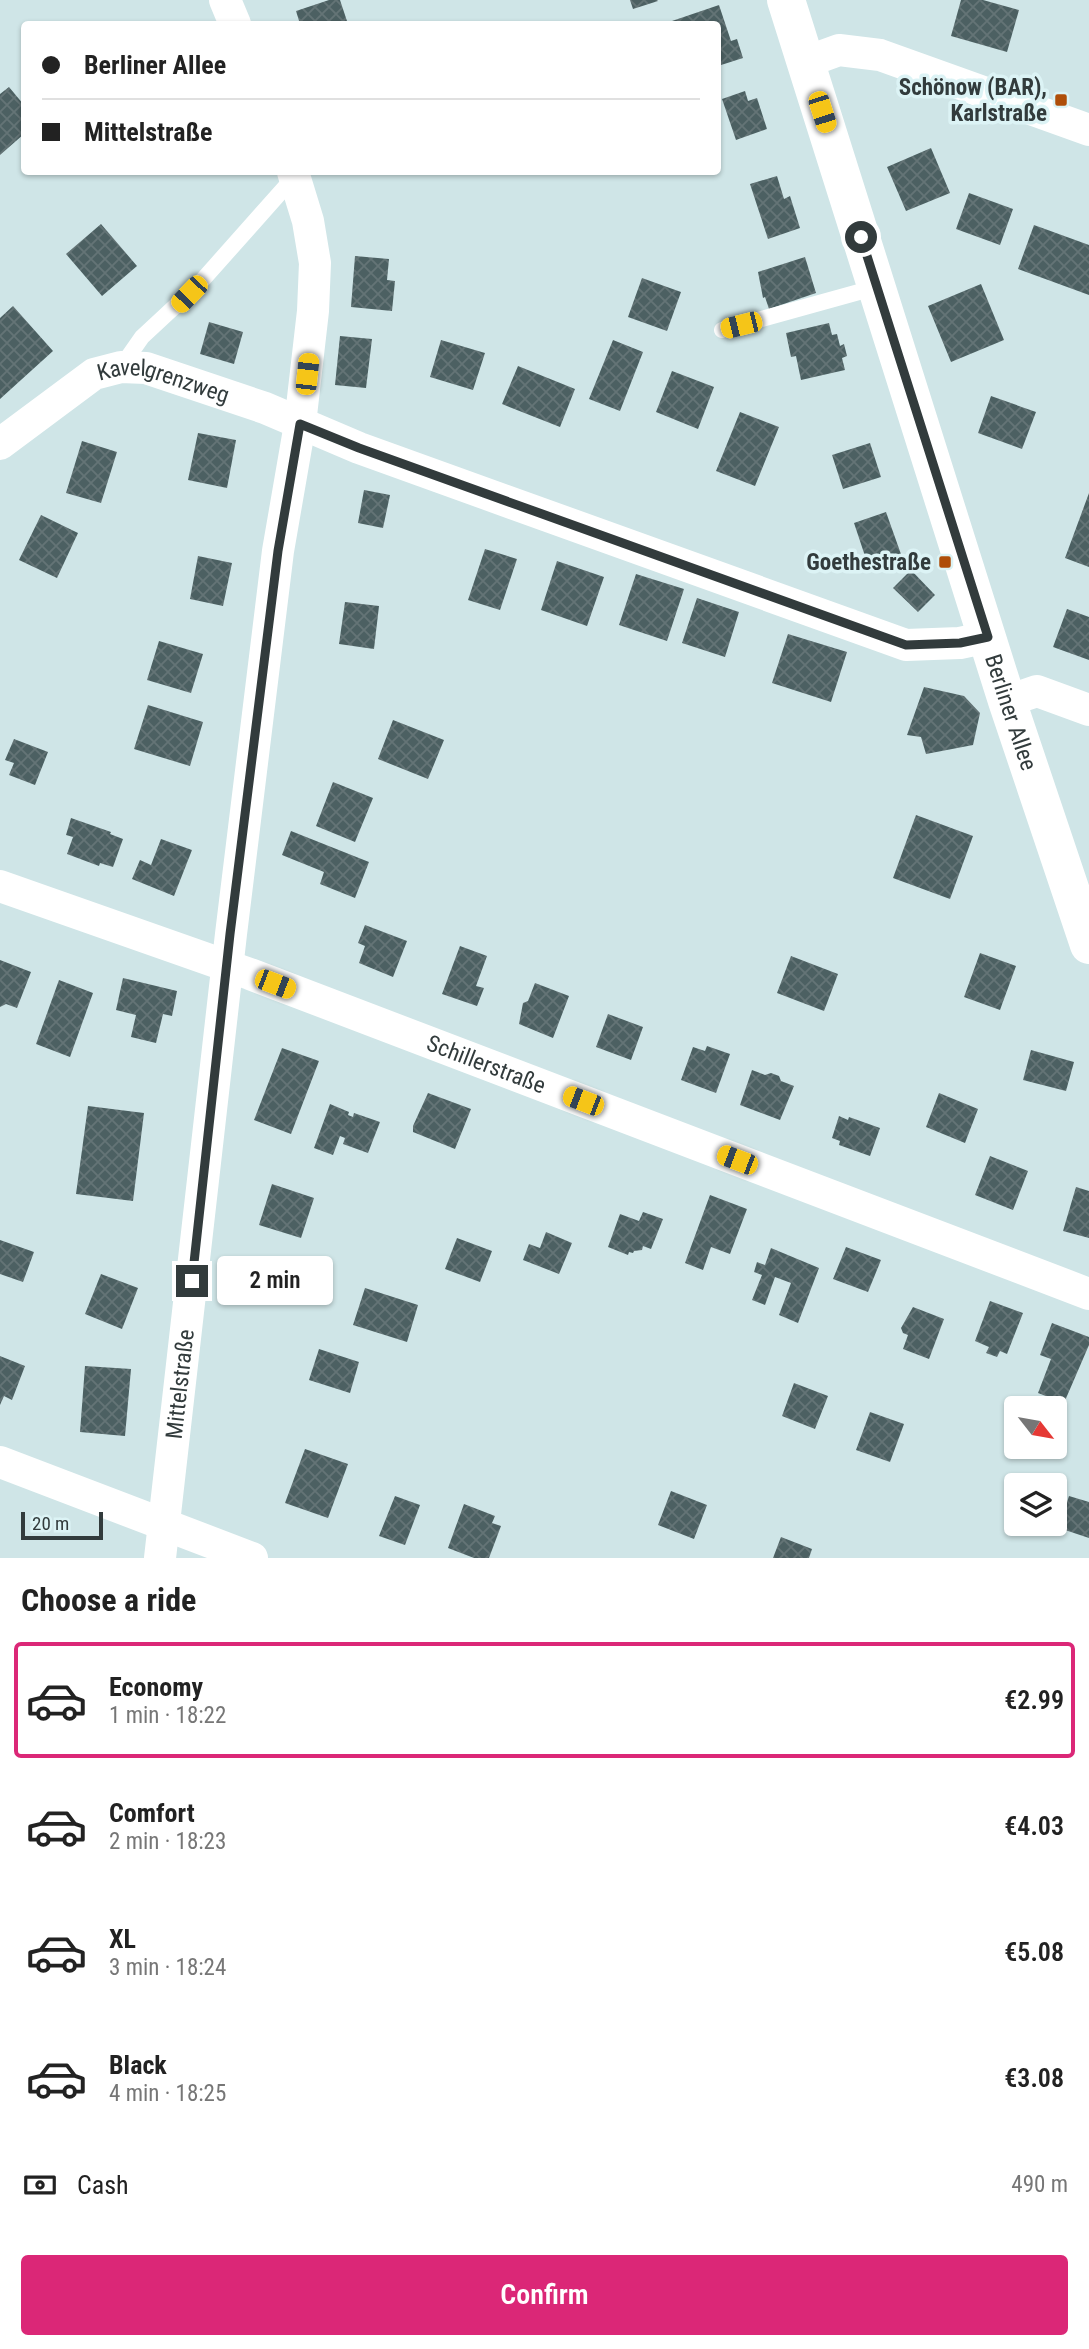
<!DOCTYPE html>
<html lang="en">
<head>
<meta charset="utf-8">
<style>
  :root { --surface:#fff; --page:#f6f6f6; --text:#222; --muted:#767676; --line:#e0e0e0; --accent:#db2777 }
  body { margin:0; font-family:"Roboto Condensed",sans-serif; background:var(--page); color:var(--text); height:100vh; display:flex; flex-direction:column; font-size:26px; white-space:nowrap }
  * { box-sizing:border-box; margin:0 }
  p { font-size:23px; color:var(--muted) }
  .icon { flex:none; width:38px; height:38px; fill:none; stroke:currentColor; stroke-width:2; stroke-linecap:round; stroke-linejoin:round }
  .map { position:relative; height:1558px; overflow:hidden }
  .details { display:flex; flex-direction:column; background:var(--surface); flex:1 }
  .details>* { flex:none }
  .top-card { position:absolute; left:21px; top:21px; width:700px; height:154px; border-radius:7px; box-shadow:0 2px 5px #0004; display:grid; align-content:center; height:154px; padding:0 21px; background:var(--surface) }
  .needle { width:46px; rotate:121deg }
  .fabs { position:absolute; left:1004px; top:1396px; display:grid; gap:14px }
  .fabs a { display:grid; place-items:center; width:63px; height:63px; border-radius:7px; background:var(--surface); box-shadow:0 2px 5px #0004; font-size:35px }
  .scale { position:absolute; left:21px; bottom:18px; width:82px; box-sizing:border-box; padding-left:7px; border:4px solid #323b3c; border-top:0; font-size:19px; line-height:24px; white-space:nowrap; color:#323b3c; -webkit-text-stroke:5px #dcf3f5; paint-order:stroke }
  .end { position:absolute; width:32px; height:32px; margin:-16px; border:9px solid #323b3c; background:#fff; box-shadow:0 0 0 4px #fff }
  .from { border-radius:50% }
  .bubble { position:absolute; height:49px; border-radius:7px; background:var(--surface); box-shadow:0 2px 5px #0004; font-size:23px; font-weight:600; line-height:49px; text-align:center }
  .car { position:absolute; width:21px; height:42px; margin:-21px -10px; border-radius:9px; box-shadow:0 0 5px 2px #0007; background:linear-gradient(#f5c518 24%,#345 0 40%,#f5c518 0 76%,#345 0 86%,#f5c518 0) }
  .top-card b { display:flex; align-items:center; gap:24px; height:66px; font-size:26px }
  .top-card b+b { border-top:2px solid var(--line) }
  .top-card i { width:18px; height:18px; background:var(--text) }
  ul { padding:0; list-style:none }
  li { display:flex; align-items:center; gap:21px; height:116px; margin:0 14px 10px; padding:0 7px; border:4px solid transparent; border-radius:7px }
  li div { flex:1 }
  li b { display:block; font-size:26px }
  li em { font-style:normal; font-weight:600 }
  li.on { border-color:var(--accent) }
  li>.icon { width:63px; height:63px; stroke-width:1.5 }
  h2 { padding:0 21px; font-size:32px; line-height:84px }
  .pay { display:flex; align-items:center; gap:18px; height:77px; padding:0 21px; font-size:26px }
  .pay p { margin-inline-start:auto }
  .button { display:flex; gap:14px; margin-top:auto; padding:14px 21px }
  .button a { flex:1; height:80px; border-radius:7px; background:var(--accent); color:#fff; font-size:28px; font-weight:600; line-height:80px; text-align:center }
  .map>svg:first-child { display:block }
  .building { fill:url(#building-cross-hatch) }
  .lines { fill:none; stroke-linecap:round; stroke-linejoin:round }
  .lane { stroke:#fff; stroke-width:16 }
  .street { stroke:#fff; stroke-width:32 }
  .secondary { stroke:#fff; stroke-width:38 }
  .route { stroke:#323b3c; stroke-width:9 }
  .poi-dot { fill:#af4e09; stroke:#dcf3f5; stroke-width:2.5 }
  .labels { text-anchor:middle; stroke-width:7; stroke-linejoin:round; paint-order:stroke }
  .poi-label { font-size:23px; font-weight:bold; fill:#323b3c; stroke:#dcf3f5; text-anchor:end }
  .street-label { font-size:23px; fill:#323b3c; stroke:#dcf3f5 }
</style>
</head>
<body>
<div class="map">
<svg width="1089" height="1558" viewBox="0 0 1089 1558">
  <defs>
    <pattern id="building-cross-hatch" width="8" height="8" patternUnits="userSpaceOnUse" patternTransform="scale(1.75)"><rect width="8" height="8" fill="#4c6062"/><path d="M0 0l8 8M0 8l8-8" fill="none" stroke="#647476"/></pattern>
  </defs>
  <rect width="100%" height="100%" fill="#cfe5e7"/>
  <!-- building -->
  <path class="building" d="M329,0H340L348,24H300L296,11Z
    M630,0H657L658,1L633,9Z
    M961,0H983L1019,10L1007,52L951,36Z
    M719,5L731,41L737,39L743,58L718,66V24H673L672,21Z
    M9,87L24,105V134L0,155V94Z
    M745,91L748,101L757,98L767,129L736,140L722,99Z
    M931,148L950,193L906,211L887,167Z
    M777,176L784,199L790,196L800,228L768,239L750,184Z
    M969,193L1013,209L1000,245L956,229Z
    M101,224L137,266L102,296L66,254Z
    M1034,225L1089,245V295L1018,269Z
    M355,256L389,259L387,280L395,281L392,311L351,307Z
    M805,257L816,293L769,309L765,297L763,298L758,272Z
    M642,278L681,292L667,331L628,317Z
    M981,284L1004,340L951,362L928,306Z
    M13,306L53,351L0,399V318Z
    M209,322L243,332L234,364L200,354Z
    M829,323L832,335L837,334L840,346L844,344L847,356L842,358L845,370L801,380L796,356L791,357L786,333Z
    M340,336L372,339L366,388L335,385Z
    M441,340L485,353L473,390L430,377Z
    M613,340L643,352L620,411L589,399Z
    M518,366L575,389L560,427L502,404Z
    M672,371L714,387L698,429L656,412Z
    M991,396L1036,412L1022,449L978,433Z
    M740,412L779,427L755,486L716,471Z
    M198,433L236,440L227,488L188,480Z
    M82,441L117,452L101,503L66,493Z
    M870,443L881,477L843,489L832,455Z
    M364,490L390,495L383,528L358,523Z
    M1089,493V567L1065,558Z
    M886,512L902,557L869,568L854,523Z
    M41,515L78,533L57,578L19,560Z
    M485,549L517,559L500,610L468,600Z
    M198,556L232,563L223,606L190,599Z
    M557,561L604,577L587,626L541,610Z
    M911,570L935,595L918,612L893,588Z
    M636,574L684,589L667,641L619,625Z
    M697,598L739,612L725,657L682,643Z
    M345,602L379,606L374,649L339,644Z
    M1067,609L1089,617V660L1053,647Z
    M788,634L847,652L831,702L772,683Z
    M159,641L203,654L191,693L147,680Z
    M924,687L964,696L980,713L973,745L926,754L921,737L907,735Z
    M148,705L203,722L190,766L134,749Z
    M393,720L444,740L428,779L378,759Z
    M14,739L48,752L35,785L9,775L14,763L5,760Z
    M333,782L373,798L355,842L316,826Z
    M916,815L973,836L950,899L893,878Z
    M71,818L111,832L110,834L123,839L113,867L100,863L99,866L67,854L73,837L66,835Z
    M291,831L369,862L355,898L320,884L324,872L282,855Z
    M161,839L192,850L174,896L132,879L140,860L151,865Z
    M365,925L407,941L393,977L359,963L365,946L358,943Z
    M460,946L487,956L476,986L484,988L477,1006L442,994Z
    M980,953L1016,966L1000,1010L964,997Z
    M791,956L838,974L824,1011L777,993Z
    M0,960L31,972L17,1008L6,1004L0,1007Z
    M123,978L177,991L172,1016L163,1014L156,1043L131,1037L136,1015L116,1010Z
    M59,980L93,993L70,1057L36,1044Z
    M535,983L569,996L553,1038L519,1024L523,1003L528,1001Z
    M608,1014L643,1027L631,1060L596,1047Z
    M707,1046L730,1054L716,1093L681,1080L693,1047L705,1051Z
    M282,1048L319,1061L291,1134L254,1120Z
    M1031,1050L1074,1062L1066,1091L1023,1080Z
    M752,1070L765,1075L771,1073L779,1076L781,1081L794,1086L780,1120L740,1105Z
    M428,1093L471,1109L455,1149L413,1132V1126Z
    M939,1093L978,1109L965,1143L926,1127Z
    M330,1104L349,1112L348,1115L353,1117L354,1113L380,1122L368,1153L343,1144L345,1138L340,1136L333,1155L314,1148Z
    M88,1106L144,1113L133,1201L76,1194Z
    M839,1116L848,1120L849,1117L880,1128L870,1156L839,1145L840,1141L832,1138Z
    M990,1156L1028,1171L1013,1210L975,1195Z
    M272,1184L314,1198L301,1238L259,1225Z
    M1076,1187L1089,1191V1238L1063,1231Z
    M710,1195L747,1209L730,1254L711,1247L703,1270L685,1263Z
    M643,1212L663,1219L651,1249L643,1246L642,1250L634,1251L633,1253L629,1252L628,1255L608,1247L620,1214L639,1221Z
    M546,1232L572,1243L559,1274L523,1260L529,1244L540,1248Z
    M457,1238L492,1251L480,1282L445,1269Z
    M0,1240L34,1252L23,1282L0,1274Z
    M846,1247L881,1260L868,1292L833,1279Z
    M771,1248L819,1268L798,1323L779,1315L791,1283L775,1277L765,1305L752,1300L762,1275L754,1272L757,1262L765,1265Z
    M101,1274L138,1288L122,1329L85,1314Z
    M365,1288L418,1305L407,1342L353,1325Z
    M990,1301L1023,1313L1007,1354L1000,1351L997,1357L986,1353L989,1347L975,1341Z
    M913,1307L944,1319L929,1359L903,1349L908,1335L903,1333L901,1328Z
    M1052,1323L1089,1337V1345L1064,1403L1038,1393L1051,1359L1040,1355Z
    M319,1349L359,1362L350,1393L309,1380Z
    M0,1356L25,1366L12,1400L4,1396L0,1405Z
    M85,1366L131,1369L125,1436L80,1432Z
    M794,1383L828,1396L815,1429L782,1416Z
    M870,1412L904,1424L890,1462L856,1450Z
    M305,1449L348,1464L328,1518L285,1503Z
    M671,1491L707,1505L694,1539L658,1525Z
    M395,1496L420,1505L405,1545L379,1536Z
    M1069,1496L1089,1502V1538L1059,1528Z
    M464,1504L495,1516L492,1523L501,1526L489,1558H474L448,1548Z
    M781,1537L812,1549L809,1558H773Z"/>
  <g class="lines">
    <!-- lane -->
    <path class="lane" d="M722,330L877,287
      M121,367L142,337L199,284L295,176"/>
    <!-- street -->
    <g class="street">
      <path d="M225,0L235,24"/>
      <path d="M806,62L839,50L880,55L1089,130"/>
      <path id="s1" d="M0,444L94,374L121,367L146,368L265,408L359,448L906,645L960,643L988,637"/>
      <path d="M1007,701L1037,691L1089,710"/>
      <path id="s2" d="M0,886L250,974L1089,1294"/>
      <path d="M0,1462L252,1558"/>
      <path id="s3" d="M160,1558L231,934L278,551L300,424L313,311L315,263L308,221L293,172"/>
    </g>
    <!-- secondary -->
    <path class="secondary" id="s4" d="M786,0L1007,701L1089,945"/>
  </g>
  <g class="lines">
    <!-- route -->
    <path class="route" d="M192,1281L230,934L278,551L300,424L359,448L906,645L960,643L988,637L861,237"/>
  </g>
  <!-- markers -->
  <g class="poi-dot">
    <rect x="1054" y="93" width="14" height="14" rx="3.5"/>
    <rect x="938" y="555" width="14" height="14" rx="3.5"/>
  </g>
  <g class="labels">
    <!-- poi labels -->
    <g class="poi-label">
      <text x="1047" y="95">Schönow (BAR),<tspan x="1047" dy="26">Karlstraße</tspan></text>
      <text x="931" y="570">Goethestraße</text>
    </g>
    <!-- street labels -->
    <g class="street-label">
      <text dy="8" stroke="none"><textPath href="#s1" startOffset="189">Kavelgrenzweg</textPath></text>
      <text dy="8" stroke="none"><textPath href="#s4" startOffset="747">Berliner Allee</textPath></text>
      <text dy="8" stroke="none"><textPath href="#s2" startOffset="518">Schillerstraße</textPath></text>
      <text dy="8" stroke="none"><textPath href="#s3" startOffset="175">Mittelstraße</textPath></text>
    </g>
  </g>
</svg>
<div class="fabs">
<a><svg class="needle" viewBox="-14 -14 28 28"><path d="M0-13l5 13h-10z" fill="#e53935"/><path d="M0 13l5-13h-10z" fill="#767676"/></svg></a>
<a><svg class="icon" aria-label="layers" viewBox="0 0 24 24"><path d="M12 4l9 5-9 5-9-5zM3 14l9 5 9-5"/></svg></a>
</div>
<div class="scale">20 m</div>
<i class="end from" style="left:861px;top:237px"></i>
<i class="end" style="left:192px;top:1281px"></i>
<div class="bubble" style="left:217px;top:1256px;width:116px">2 min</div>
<i class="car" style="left:822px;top:112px;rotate:162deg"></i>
<i class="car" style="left:189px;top:294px;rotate:224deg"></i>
<i class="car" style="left:741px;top:325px;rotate:256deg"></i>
<i class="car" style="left:307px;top:374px;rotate:6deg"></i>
<i class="car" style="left:275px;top:984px;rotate:111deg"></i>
<i class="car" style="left:583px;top:1101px;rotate:291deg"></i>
<i class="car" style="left:737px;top:1160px;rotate:291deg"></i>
<div class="top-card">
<b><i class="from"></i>Berliner Allee</b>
<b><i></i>Mittelstraße</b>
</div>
</div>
<section class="details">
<h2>Choose a ride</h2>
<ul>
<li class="on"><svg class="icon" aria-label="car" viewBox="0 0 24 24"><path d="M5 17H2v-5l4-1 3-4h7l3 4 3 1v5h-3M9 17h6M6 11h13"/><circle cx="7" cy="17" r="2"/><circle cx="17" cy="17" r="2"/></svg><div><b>Economy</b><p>1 min · 18:22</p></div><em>€2.99</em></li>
<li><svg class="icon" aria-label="car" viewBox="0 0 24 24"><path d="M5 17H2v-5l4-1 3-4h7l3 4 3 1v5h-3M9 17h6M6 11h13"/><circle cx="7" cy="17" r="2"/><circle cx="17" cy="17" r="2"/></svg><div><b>Comfort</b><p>2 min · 18:23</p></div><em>€4.03</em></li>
<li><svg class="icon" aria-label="car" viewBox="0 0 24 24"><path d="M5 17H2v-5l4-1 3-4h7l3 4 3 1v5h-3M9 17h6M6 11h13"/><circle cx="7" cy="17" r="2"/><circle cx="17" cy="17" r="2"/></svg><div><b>XL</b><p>3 min · 18:24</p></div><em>€5.08</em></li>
<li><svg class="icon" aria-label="car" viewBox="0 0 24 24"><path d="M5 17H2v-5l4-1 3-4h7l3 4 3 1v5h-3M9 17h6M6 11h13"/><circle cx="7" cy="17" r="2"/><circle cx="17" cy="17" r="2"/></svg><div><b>Black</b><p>4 min · 18:25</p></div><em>€3.08</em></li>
</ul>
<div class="pay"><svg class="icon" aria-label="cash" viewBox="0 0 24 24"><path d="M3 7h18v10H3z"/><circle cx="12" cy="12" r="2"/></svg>Cash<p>490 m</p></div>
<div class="button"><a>Confirm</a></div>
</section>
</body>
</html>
